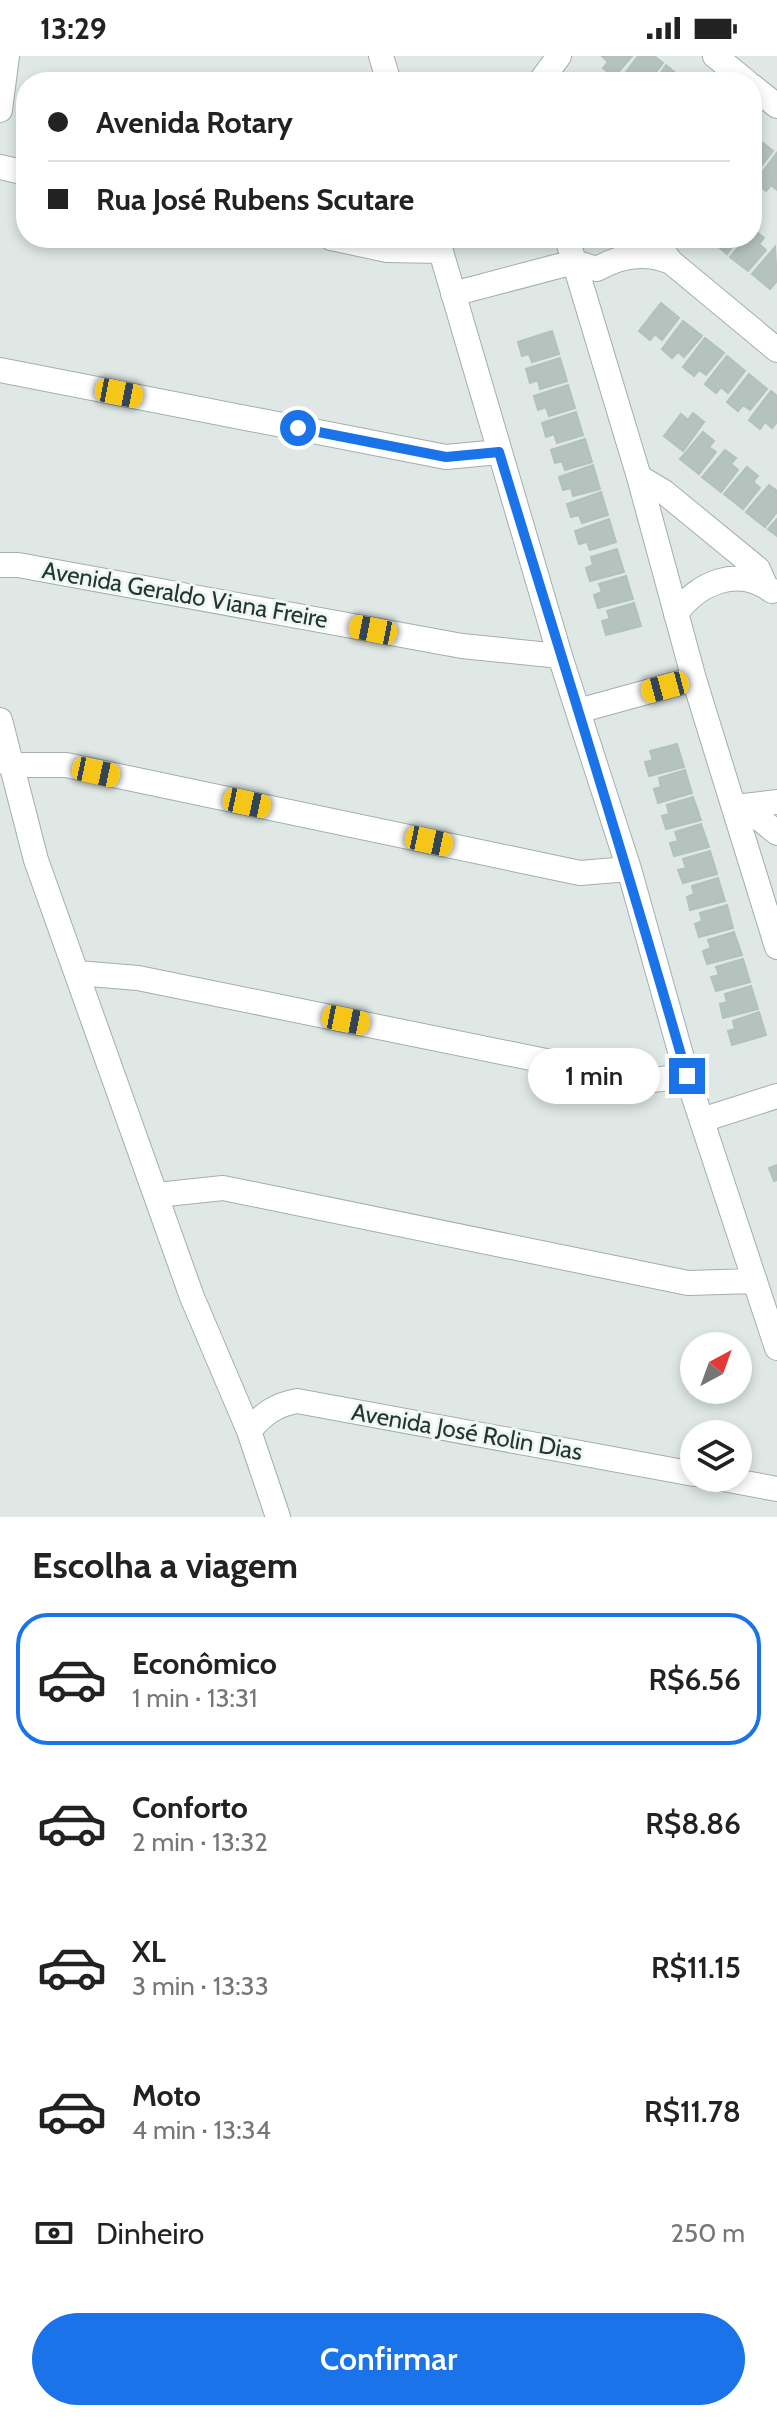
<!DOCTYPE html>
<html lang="pt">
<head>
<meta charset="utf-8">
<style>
  :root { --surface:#fff; --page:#f2f2f2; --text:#222; --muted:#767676; --line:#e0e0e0; --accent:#1a73e8 }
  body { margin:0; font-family:Cabin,sans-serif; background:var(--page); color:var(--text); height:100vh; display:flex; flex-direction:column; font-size:30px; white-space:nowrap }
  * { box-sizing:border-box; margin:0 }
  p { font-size:26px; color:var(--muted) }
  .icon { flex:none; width:44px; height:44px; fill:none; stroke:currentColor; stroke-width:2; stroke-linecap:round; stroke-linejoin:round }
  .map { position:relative; height:1461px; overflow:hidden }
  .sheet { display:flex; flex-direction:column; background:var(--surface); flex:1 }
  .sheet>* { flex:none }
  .top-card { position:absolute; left:16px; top:16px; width:746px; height:176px; border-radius:32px; box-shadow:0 4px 12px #0003; display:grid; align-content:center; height:176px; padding:0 32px; background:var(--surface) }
  .needle { width:52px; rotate:41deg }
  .tools { position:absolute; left:680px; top:1276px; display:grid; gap:16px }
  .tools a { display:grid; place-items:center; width:72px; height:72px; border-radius:50%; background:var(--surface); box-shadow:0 4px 12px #0003; font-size:40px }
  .end { position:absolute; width:36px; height:36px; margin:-18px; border:10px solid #1a73e8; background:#fff; box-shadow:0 0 0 4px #fff }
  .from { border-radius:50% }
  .bubble { position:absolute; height:56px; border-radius:28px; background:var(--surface); box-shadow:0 4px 12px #0003; font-size:26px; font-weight:600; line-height:56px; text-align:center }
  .car { position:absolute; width:24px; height:48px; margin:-24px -12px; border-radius:10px; box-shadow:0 0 6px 2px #0007; background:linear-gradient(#f5c518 24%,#345 0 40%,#f5c518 0 76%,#345 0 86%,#f5c518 0) }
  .top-card b { display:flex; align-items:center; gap:28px; height:76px; font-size:30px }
  .top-card b+b { border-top:2px solid var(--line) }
  .top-card i { width:20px; height:20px; background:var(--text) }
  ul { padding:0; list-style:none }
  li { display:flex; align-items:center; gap:24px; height:132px; margin:0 16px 12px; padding:0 16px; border:4px solid transparent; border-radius:32px }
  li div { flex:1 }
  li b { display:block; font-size:30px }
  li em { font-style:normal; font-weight:600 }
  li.selected { border-color:var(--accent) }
  li>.icon { width:72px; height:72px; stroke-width:1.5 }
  h2 { padding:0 32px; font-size:36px; line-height:96px }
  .pay { display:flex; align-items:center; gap:20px; height:88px; padding:0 32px; font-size:30px }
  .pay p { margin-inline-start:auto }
  .button { display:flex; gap:16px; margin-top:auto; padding:16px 32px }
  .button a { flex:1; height:92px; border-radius:48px; background:var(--accent); color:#fff; font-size:32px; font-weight:600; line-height:92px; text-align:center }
  .status { display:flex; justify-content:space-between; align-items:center; height:56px; padding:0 40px; background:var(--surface); direction:ltr }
  .status svg { height:22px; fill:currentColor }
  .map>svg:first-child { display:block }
  .building { fill:#b5c3be; stroke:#b2c1bc; stroke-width:2 }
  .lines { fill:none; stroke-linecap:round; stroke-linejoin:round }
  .street-casing { stroke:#a3afac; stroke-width:26 }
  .street { stroke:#fff; stroke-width:24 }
  .route { stroke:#1a73e8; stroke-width:10 }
  .labels { text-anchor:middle; stroke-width:6; stroke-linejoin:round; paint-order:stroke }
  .street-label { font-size:24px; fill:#223733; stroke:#eff6f3 }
</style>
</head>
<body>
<div class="status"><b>13:29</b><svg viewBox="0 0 49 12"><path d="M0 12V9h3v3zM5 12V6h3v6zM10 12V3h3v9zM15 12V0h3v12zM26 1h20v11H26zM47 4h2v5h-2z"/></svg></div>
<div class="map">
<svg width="777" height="1461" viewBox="0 0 777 1461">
  <rect width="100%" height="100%" fill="#dfe8e5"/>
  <!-- building -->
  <path class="building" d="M632,0L614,21L603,12L608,6L602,0Z
    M638,0H654L663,7L648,26L639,23L630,26L623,20Z
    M666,9L685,25L684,26H655Z
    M754,80L773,95L756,117L752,114Z
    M776,98L777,134L771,129L766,135L755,126Z
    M753,173L764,182L759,188L766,194L748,215L730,201L746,182H752Z
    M708,182H739L727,198Z
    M775,191L777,225L770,233L752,218Z
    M661,247L679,262L662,284L655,278L650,284L639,275Z
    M683,265L702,280L684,301L678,296L672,302L662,293Z
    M552,275L559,298L532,306L529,298L522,300L518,286Z
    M705,282L724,297L706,319L699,314L694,320L683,311Z
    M727,300L745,315L728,337L721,331L716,337L705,328Z
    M560,302L567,325L540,333L538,324L530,327L526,313Z
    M749,318L767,333L750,354L743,349L738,355L727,346Z
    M568,329L575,352L549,360L546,351L538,354L534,340Z
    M771,335L777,340V366L772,372L765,366L760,373L749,364Z
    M576,356L583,379L557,387L554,378L546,381L542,367Z
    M693,357L704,366L683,395L664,380L681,358L688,364Z
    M703,376L714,385L709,391L716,396L699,418L680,403Z
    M585,383L592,406L565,414L562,405L555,407L551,394Z
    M725,394L736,402L731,408L738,414L721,436L702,421Z
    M593,409L600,433L573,440L571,432L563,434L559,421Z
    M747,411L758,420L753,426L760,432L743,453L724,438Z
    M769,429L777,435V456L765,471L746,456Z
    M601,436L608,459L582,467L579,459L571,461L567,448Z
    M609,463L616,486L590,494L587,486L579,488L575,475Z
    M777,463V480L768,473Z
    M617,493L624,516L590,525L586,512L593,509L591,501Z
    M626,520L633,543L598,552L594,539L602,536L599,528Z
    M634,547L641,570L606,579L602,565L610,563L607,555Z
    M677,688L684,711L649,720L645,706L653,704L650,695Z
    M685,714L692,737L658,747L654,733L661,731L659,722Z
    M693,741L701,764L666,773L662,760L669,758L667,749Z
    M701,768L709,791L674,800L670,787L678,785L675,776Z
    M710,795L717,818L683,827L678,814L686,812L683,803Z
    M718,822L725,845L690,854L687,841L694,838L692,830Z
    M727,849L733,872L699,881L695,868L702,865L700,857Z
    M734,876L742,899L707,908L703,895L711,892L708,884Z
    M743,903L750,926L716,935L711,921L719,919L716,911Z
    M751,930L758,953L723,962L720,948L727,946L725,938Z
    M759,956L766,979L732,989L728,975L735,973L733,965Z
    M777,1109V1124L774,1125L769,1112Z"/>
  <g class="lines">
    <!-- street casing -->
    <g class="street-casing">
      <path id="street" d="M381,0L389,26
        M715,0L747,26
        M540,26L559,0
        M752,30L777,50
        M0,54L7,0
        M0,111L26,117
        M331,182L387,194L441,195
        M437,182L560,600L629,813L687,1020L777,1292
        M567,182L639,421L694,623L777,891
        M653,182L671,206L777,294
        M453,238L574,206L597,213C621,199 645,195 671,206
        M0,314L446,401L499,396
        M639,421L664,436L758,513L765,529
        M0,509H18L462,590L560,600
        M676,558C697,527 739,509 772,535
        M578,655L694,623
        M0,664L36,804L192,1241L249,1375L278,1461
        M9,709H66L580,817L629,813
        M734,751L755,759L777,777
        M736,751L777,746
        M77,917L138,922L644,1025L687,1020
        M702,1064L777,1040
        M157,1139L223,1132L688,1227L755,1225
        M249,1375C263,1358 275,1349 297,1345L694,1418
        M718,1422L777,1433"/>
    </g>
    <!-- street -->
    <use href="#street" class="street"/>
  </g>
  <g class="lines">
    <!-- route -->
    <path class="route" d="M298,372L446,401L499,396C562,604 628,811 687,1020"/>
  </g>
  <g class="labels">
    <!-- street labels -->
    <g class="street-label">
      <text transform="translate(185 539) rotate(10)" y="8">Avenida Geraldo Viana Freire</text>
      <text transform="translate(467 1376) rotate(10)" y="8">Avenida José Rolin Dias</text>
    </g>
  </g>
</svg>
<div class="tools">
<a><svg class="needle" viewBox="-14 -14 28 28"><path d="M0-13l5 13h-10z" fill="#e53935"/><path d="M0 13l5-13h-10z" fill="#767676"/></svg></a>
<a><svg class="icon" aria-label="layers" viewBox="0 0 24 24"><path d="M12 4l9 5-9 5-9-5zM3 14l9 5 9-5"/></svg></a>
</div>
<i class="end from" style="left:298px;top:372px"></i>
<i class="end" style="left:687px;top:1020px"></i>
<div class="bubble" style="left:528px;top:992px;width:132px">1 min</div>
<i class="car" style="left:119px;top:337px;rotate:101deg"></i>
<i class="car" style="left:373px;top:574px;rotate:281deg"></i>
<i class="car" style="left:665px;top:631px;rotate:255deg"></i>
<i class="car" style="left:96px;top:716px;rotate:102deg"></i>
<i class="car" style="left:247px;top:747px;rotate:102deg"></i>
<i class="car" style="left:429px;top:785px;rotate:102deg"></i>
<i class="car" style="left:346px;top:964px;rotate:101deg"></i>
<div class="top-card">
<b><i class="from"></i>Avenida Rotary</b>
<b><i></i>Rua José Rubens Scutare</b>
</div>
</div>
<section class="sheet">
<h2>Escolha a viagem</h2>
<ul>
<li class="selected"><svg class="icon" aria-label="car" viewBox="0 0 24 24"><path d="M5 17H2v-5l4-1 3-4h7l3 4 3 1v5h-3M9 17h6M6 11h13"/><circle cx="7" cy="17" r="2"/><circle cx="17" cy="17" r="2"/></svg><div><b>Econômico</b><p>1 min · 13:31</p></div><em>R$6.56</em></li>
<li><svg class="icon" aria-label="car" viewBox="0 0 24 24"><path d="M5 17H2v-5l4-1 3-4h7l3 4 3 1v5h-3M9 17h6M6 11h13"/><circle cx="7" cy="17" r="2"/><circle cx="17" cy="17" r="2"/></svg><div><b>Conforto</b><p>2 min · 13:32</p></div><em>R$8.86</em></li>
<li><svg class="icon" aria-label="car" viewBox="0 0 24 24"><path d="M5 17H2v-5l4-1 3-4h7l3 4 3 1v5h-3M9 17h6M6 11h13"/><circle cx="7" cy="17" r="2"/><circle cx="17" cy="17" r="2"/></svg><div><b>XL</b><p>3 min · 13:33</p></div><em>R$11.15</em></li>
<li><svg class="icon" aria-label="car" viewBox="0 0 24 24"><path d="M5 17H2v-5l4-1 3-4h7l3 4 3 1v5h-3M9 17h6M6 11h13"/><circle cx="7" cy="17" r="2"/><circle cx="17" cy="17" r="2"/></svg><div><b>Moto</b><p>4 min · 13:34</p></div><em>R$11.78</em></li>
</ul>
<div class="pay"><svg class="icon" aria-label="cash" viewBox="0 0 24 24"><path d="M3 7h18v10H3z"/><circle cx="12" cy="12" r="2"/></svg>Dinheiro<p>250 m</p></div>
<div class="button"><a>Confirmar</a></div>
</section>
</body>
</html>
